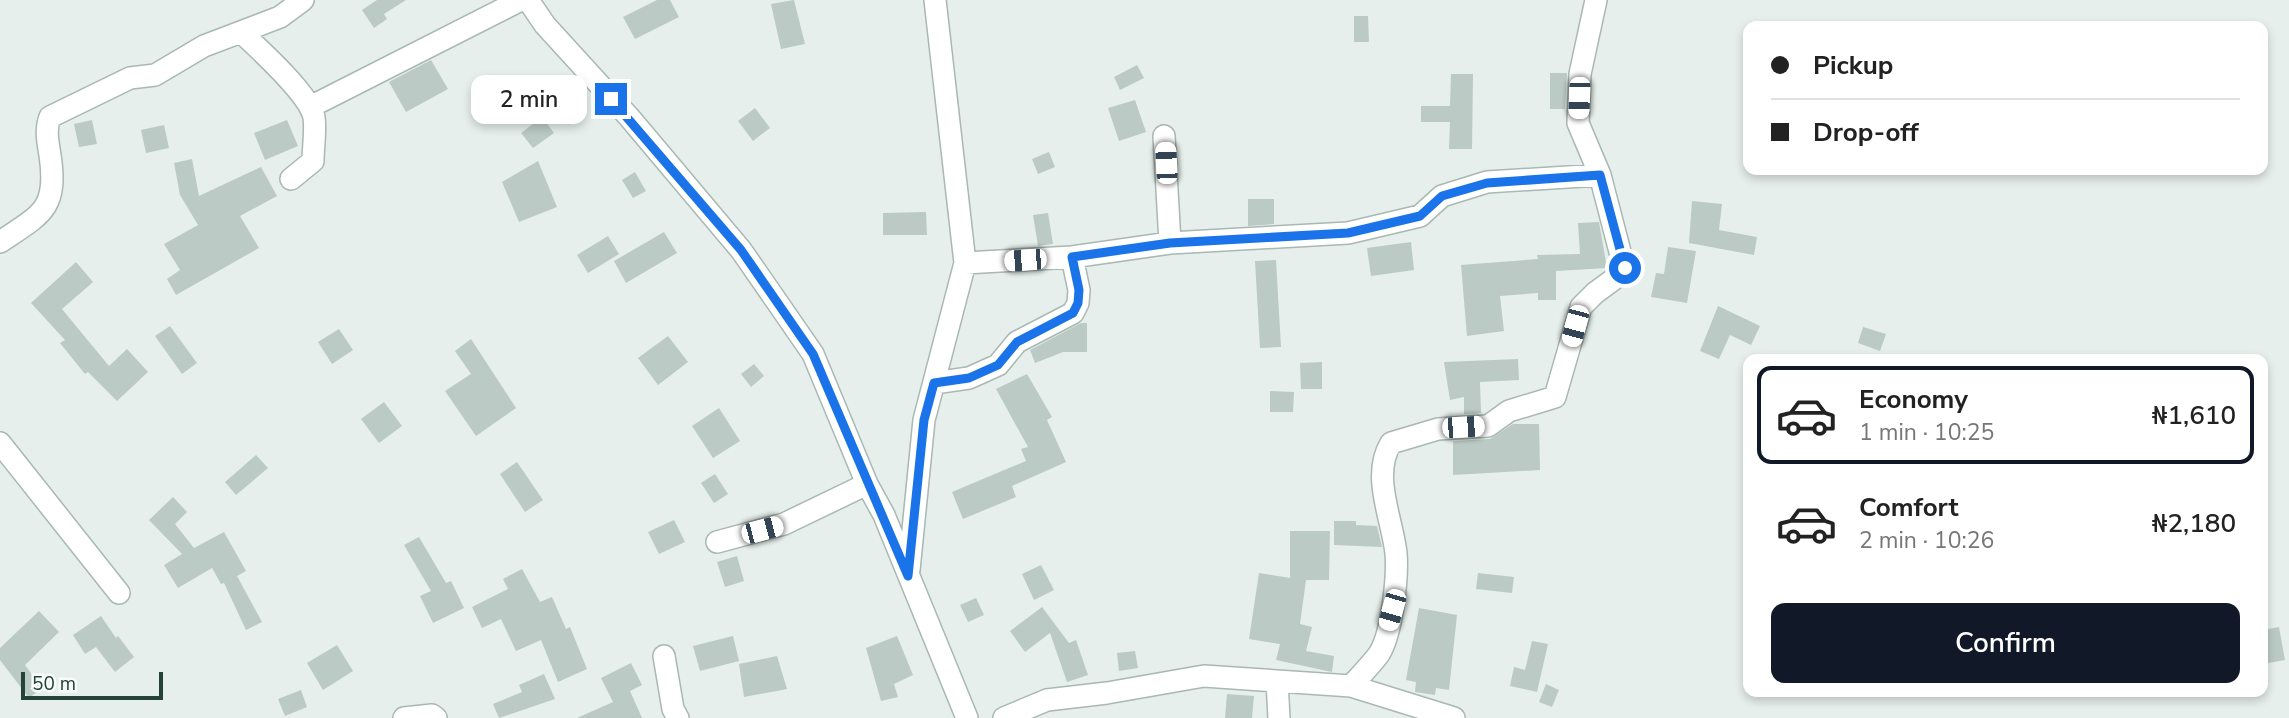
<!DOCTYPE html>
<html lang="en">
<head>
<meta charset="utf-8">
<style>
  :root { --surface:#fff; --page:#f6f6f6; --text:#222; --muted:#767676; --line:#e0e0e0; --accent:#111827 }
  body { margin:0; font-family:"Nunito Sans",sans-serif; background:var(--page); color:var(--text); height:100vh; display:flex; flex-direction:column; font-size:26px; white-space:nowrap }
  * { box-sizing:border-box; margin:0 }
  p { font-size:23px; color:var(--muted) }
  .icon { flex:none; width:38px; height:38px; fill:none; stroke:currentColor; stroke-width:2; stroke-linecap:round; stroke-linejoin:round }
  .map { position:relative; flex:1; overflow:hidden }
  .side { position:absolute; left:1743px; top:354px; width:525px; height:343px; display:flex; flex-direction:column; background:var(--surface); border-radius:14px; box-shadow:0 4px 10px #0003 }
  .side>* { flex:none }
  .top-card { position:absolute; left:1743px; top:21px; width:525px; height:154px; border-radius:14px; box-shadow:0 4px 10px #0003; display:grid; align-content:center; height:154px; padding:0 28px; background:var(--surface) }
  .scale { position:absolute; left:21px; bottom:18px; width:142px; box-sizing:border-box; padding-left:7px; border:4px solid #24423a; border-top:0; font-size:19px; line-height:24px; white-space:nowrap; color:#24423a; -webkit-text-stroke:5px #f7fbf9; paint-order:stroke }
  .end { position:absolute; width:32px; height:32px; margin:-16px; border:9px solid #1a73e8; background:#fff; box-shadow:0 0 0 4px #fff }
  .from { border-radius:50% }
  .bubble { position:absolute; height:49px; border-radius:14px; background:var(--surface); box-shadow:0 4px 10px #0003; font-size:23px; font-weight:600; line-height:49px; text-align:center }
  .car { position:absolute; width:21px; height:42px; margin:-21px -10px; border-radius:9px; box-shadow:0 0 5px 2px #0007; background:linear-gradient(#fff 24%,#345 0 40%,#fff 0 76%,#345 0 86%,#fff 0) }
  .top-card b { display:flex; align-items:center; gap:24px; height:66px; font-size:26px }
  .top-card b+b { border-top:2px solid var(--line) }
  .top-card i { width:18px; height:18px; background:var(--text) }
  ul { padding:12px 0 0; list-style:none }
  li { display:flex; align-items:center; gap:21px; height:98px; margin:0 14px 10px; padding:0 14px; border:4px solid transparent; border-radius:14px }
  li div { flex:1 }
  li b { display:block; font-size:26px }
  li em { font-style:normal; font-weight:600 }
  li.current { border-color:var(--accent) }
  li>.icon { width:63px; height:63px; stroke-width:1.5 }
  .action { display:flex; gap:14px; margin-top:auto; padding:14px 28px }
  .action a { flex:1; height:80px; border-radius:14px; background:var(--accent); color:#fff; font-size:28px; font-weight:600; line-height:80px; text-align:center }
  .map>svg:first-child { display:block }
  .building { fill:#bbcac4 }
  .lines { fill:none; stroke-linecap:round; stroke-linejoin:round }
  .minor-casing { stroke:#a8b8b2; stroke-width:24 }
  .minor { stroke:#fff; stroke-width:21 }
  .route { stroke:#1a73e8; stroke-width:9 }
</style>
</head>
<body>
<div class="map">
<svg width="2289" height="718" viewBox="0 0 2289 718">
  <rect width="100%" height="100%" fill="#e6efeb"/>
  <!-- building -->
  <path class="building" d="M377,0H406L384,14L387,19L374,28L362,10Z
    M657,0H670L679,17L635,39L623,17Z
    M794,0L805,44L781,49L771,4Z
    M1354,16H1368L1369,42H1354Z
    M431,60L448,89L406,112L389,82Z
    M1137,65L1144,78L1120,90L1114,77Z
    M1550,73H1567L1565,109H1550Z
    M1451,74H1473L1472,149H1449L1450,122H1421V106H1450Z
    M1135,100L1146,132L1119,141L1108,108Z
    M755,108L770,128L753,141L738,121Z
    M542,117L554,133L533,148L521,133Z
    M92,120L97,144L79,147L74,124Z
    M287,120L298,146L265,160L254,133Z
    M164,125L169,148L146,153L141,130Z
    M1049,152L1055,167L1038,174L1032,159Z
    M192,159L199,196L261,167L277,196L240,216L259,248L176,295L167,279L180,270L164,244L198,225L180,195L174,163Z
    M538,161L557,207L519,222L502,182Z
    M635,172L646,191L633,198L622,180Z
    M1248,199H1274V224L1248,226Z
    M1692,201L1722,204L1719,230L1757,237L1754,255L1689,243Z
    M926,212L927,235H883V213Z
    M1048,213L1053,244L1038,246L1033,215Z
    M1599,222L1607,268L1556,271V300H1538V293L1500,296L1504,331L1467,336L1461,265L1538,259L1537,255L1580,254L1578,223Z
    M664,232L677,253L626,283L614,261Z
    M608,236L619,254L588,273L577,255Z
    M1411,242L1414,270L1371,276L1367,248Z
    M1668,247L1696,251L1687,303L1651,297L1656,273L1664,274Z
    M1276,260L1281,347L1260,348L1255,261Z
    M76,262L93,282L62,309L109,366L127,349L148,372L117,401L88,372L85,374L60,343L65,340L31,303Z
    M1718,306L1760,326L1751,345L1730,335L1719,359L1700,351Z
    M1081,323H1087V352H1063L1035,363L1030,350Z
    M170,326L197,363L182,374L155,336Z
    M1863,327L1886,334L1880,351L1858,343Z
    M339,329L353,350L332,364L318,342Z
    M668,336L688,362L658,385L638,358Z
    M471,339L516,408L476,436L445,391L471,374L455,351Z
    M1518,359L1519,380L1480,382L1481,413L1464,414V397L1450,400L1444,362Z
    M1322,362V389H1301L1300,363Z
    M754,364L764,376L751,387L741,374Z
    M1027,374L1052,417L1047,420L1066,462L1012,486L1016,497L963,519L952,492L1026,461L1021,449L1028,447L996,389Z
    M1270,391L1294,392L1293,412H1270Z
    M384,402L402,426L379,443L361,419Z
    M719,408L740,441L713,458L692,426Z
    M1513,424H1539L1540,470L1453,475V441L1490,439Z
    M256,455L268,468L236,495L225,482Z
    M517,462L543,500L525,512L500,474Z
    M715,474L728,494L714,503L701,483Z
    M173,497L187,512L175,524L194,548L224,532L246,571L237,576L262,622L246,630L224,583L221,584L212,568L178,588L164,565L182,554L149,520Z
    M674,520L685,542L659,554L648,532Z
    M1334,521H1356V525L1377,526L1382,547L1334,545Z
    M1290,531H1330L1329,580H1306L1300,624L1312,627L1306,651L1334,656L1332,672L1276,660L1280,644L1249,639L1259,573L1290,578Z
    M419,537L446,583L451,581L464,608L433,623L420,596L431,591L404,545Z
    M737,556L744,581L725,587L717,562Z
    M1041,565L1054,590L1034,600L1022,574Z
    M522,569L540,602L552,597L566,629L570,627L587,669L558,682L541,640L516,651L501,619L482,628L472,607L508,589L503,579Z
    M1478,573L1514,577L1512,593L1476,589Z
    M976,598L984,615L968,622L960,605Z
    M1042,607L1069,643L1076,640L1088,675L1067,682L1050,633L1025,652L1010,631Z
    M1419,608L1457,615L1449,690L1436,688L1435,695L1415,692L1416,682L1406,680Z
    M39,611L59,632L25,665L42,688L29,698L0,660V648Z
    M101,616L116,638L118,636L134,657L115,672L96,647L85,654L73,635Z
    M2279,627L2285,660L2263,664V630Z
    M733,636L739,661L700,671L693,646Z
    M897,636L913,675L894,684L898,697L881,701L866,648Z
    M1532,641L1548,644L1537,692L1510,686L1514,667L1525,670Z
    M337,645L353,671L323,690L307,663Z
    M1135,651L1138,668L1119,671L1117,653Z
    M777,656L787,689L744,697L739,664Z
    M631,663L642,685L630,691L642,718H577L613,702L601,678Z
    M544,674L555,699L499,718L493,704L522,692L519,685Z
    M1546,684L1559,690L1552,707L1539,702Z
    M301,690L307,707L285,716L278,699Z
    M1227,694L1254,696L1252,718H1225Z"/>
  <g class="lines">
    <!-- minor casing -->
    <g class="minor-casing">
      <path id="minor" d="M528,0L545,25L629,117L741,250L775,299L813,354L867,484L884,515L967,718
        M935,0L965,263L1072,257L1170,243L1348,233L1420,216L1442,196L1487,182L1600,175L1625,271L1595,293L1581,307L1555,397L1509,411L1488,426L1438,429L1391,443C1371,475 1392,518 1396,553C1398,577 1392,634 1379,654C1371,665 1360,676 1351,686
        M1596,0L1580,74L1578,123L1600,175
        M243,34C260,50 309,94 314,117C316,131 313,148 313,161L291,179
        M310,107L521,0
        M1164,136L1170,243
        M0,242C42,214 58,209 50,155C48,142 45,130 50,117L130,78L155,75L204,46L280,17L303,0
        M934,383L969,378L998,365L1017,342L1073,313L1078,303L1079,290L1072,257
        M0,443L119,593
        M717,542L784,524L867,484
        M909,570L924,420L965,263
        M664,656L673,709L678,718
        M1277,681L1279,718
        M404,718L432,715L436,718
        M1004,718L1047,700L1107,693L1204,676L1351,686L1454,718"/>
    </g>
    <!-- minor -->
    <use href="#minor" class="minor"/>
  </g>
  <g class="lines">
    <!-- route -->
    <path class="route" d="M611,99L741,250L813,354L908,576L924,420L934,383L969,378L998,365L1017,342L1073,313L1078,303L1079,290L1072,257L1170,243L1348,233L1420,216L1442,196L1487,183L1600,175L1625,268"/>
  </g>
</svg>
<div class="scale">50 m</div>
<i class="end from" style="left:1625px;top:268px"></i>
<i class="end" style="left:611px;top:99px"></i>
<div class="bubble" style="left:471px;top:75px;width:116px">2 min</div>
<i class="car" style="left:1579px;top:98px;rotate:182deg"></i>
<i class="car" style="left:1166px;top:163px;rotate:357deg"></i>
<i class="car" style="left:1025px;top:260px;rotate:266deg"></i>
<i class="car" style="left:1575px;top:326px;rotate:195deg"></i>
<i class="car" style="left:1463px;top:427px;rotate:87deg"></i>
<i class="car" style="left:762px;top:530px;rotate:75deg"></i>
<i class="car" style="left:1392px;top:610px;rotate:196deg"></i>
<div class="top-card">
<b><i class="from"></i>Pickup</b>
<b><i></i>Drop-off</b>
</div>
<section class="side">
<ul>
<li class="current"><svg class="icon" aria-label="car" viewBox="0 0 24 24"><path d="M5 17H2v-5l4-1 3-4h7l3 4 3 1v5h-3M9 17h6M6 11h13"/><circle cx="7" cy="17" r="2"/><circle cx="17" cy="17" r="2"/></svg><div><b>Economy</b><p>1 min · 10:25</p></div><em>₦1,610</em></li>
<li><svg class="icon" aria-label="car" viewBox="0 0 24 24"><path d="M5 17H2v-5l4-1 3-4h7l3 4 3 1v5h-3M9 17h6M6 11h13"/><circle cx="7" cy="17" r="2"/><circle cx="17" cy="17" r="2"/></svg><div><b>Comfort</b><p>2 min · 10:26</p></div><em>₦2,180</em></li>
</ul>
<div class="action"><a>Confirm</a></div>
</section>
</div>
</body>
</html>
